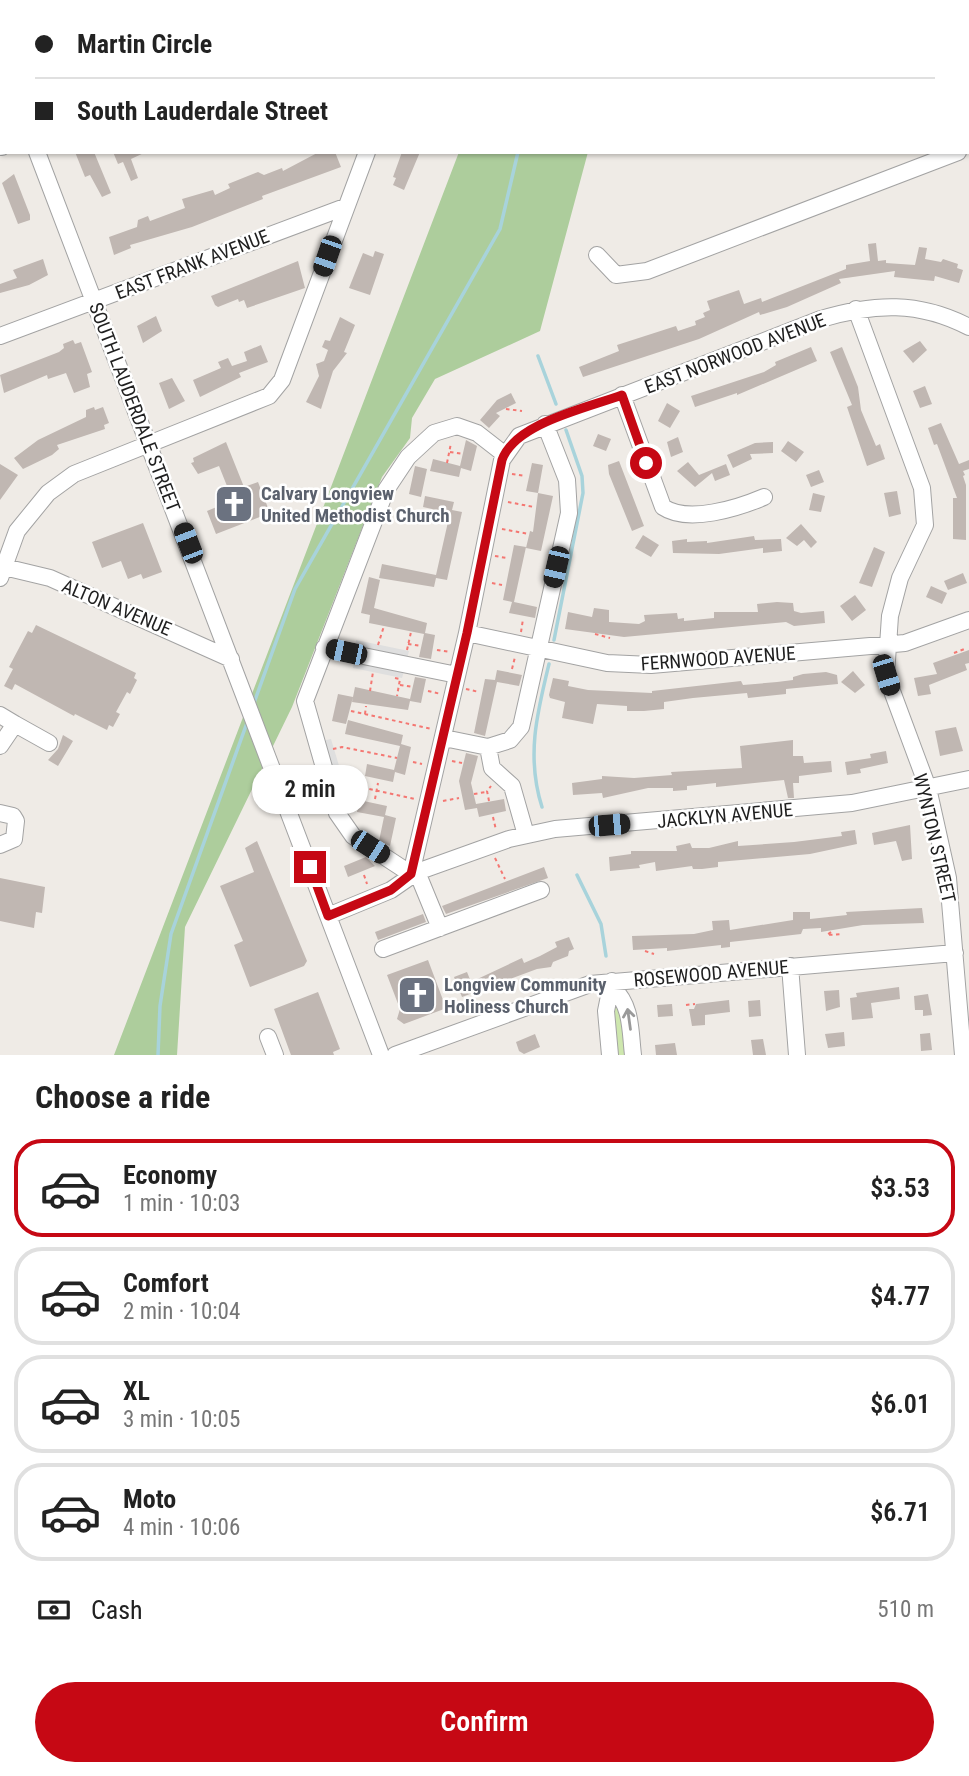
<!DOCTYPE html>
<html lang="en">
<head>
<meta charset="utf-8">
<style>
  :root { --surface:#fff; --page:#f2f2f2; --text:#222; --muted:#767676; --line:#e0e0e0; --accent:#c60814 }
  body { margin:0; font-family:"Roboto Condensed",sans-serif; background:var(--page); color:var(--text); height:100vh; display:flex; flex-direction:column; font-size:26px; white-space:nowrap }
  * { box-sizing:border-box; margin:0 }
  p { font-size:23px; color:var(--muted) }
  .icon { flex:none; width:38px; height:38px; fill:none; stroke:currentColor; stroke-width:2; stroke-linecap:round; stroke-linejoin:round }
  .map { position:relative; height:1055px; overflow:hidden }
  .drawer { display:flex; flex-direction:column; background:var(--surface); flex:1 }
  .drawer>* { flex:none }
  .hud { position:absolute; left:0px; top:0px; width:970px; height:154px; box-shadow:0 2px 5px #0004; display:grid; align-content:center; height:154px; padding:0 35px; background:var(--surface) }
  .end { position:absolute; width:32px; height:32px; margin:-16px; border:9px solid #c60814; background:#fff; box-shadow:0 0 0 4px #fff }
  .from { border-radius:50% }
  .bubble { position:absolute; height:49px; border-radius:24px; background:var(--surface); box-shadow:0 2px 5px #0004; font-size:23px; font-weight:600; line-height:49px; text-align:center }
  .car { position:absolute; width:21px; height:42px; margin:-21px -10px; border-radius:9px; box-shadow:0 0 5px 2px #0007; background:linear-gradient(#222 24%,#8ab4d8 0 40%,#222 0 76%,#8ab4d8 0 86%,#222 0) }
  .hud b { display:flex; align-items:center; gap:24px; height:66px; font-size:26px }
  .hud b+b { border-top:2px solid var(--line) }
  .hud i { width:18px; height:18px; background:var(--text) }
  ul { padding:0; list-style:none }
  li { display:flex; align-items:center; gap:21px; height:98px; margin:0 14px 10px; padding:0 21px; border:4px solid var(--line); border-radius:28px }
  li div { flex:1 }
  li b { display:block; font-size:26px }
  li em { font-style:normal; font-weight:600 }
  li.current { border-color:var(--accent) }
  li>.icon { width:63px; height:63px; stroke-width:1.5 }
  h2 { padding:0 35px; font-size:32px; line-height:84px }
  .pay { display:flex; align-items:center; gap:18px; height:77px; padding:0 35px; font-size:26px }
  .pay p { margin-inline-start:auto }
  .cta { display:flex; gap:14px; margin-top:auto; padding:14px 35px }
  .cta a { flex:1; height:80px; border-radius:42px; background:var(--accent); color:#fff; font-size:28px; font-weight:600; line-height:80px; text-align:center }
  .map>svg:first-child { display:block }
  .grass { fill:#cee7ae }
  .forest { fill:#adcd9c }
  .parking { fill:#dfdfdf }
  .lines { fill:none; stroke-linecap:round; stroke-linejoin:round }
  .stream { stroke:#a8d3db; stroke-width:3.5 }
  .building { fill:#c0b7b2 }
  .minor-casing { stroke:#a3a3a3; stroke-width:18 }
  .path { stroke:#f47772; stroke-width:2; stroke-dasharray:3.5 3.5; stroke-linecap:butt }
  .minor { stroke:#fff; stroke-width:16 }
  .oneway { stroke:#9a9a9a }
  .route { stroke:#c60814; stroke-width:9 }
  .labels { text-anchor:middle; stroke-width:5; stroke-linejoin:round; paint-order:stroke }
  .street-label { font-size:19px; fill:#1f1f1f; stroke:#fff }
  .worship-label { font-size:19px; font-weight:bold; fill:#5b616d; stroke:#fff; text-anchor:start }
</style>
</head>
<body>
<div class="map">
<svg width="969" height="1055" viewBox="0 0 969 1055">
  <rect width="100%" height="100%" fill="#efebe6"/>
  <!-- grass -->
  <path class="grass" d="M613,1006L620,1007L628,1055H615Z"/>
  <!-- forest -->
  <path class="forest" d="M516,0H629L515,2Z
    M459,152H588L540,331L435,379L412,418L410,438L382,477L292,707L185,927L177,1055H114Z"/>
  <!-- parking -->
  <path class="parking" d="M356,640L409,651L407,659L355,648Z
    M354,660L404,671L402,678L353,668Z
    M331,739L343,779L335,782L322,741Z"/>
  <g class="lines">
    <!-- stream -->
    <path class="stream" d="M552,2L553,0
      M538,356L556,404
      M554,640L583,493L582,476L566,430
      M254,703L295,589L500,229L518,152
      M542,807C526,757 537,713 549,664
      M577,875L601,924L606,956
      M158,1055L160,1006L171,934L248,720"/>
  </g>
  <!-- building -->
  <path class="building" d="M75,152H94L111,193L102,197L90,175L85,177Z
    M113,152H146L131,159L138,178L131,181L123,162L118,164Z
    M319,152H335L341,167L262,196L263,199L192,227L130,245L131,248L114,255L109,237L137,227L138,220L148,216L150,221L185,208L182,199L213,190L215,195L230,188L228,184L258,172L264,175L282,168L283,171Z
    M402,152H420L404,190L393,185L396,178L393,177Z
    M14,174L30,215V220L18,224L2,183Z
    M876,243L878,261L886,260V263L915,265L919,247L927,248L925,259L941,262L943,259L958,264L957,268L963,270L959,283L935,276L934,281L894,277L895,271L839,279L841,283L787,307L760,315L759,312L699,339L583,377L579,367L619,351L617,345L676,326L678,331L696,325L695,321L705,317L703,313L710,310L707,301L739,290L744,304L761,298L762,302L846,269V265L870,261L868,244Z
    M375,251L384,254L370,295L349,288L363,253L373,257Z
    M43,259L48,275L29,285L0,293V284L17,278L13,270Z
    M298,261L305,288L247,308L244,300L239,302L238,299L218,307L215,305L211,296Z
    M156,316L162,331L143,343L137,326Z
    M340,317L355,325L344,352L347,353L333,371L321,409L306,402L319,376L316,364L324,361L328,350L322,347L325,340L330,341Z
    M73,340L75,344L81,342L92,372L87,374L90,387L74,393L66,373L48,379L47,375L4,393L0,375L59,352L64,348L63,344Z
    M920,341L927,350L913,363L903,351Z
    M261,345L268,362L239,373L241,377L200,397L193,380L221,368L218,362L228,358L232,366L247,361L244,352Z
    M811,347L817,361L737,395V393L695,407L691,396L764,372L776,365L775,362Z
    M842,347L858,387L861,410L876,446L880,444L885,459L867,466L847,407L852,405L830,352Z
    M172,378L185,401L169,409L159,383Z
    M925,386L932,404L920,408L913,391Z
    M511,393L516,403L496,413L500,416L489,428L480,420L497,400Z
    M667,403L680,411L670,428L658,421Z
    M94,407L95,410L103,407L109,423L104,425L105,429L57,445L59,449L52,455L23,469L14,458L38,440L86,417V410Z
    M941,423L959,464L969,460V469L963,471L965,475L963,476L966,485V540L953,539V498H957L937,444L934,445L928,428Z
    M598,434L611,439L606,451L593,446Z
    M678,437L683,452L671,457L667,442Z
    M466,440L477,446L471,471L461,468L459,477L430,471L433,459L460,466Z
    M788,441L804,452L796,462L781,451Z
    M226,442L244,487L258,482L270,513L216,534L207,511L231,501V496L219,466L198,474L191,463L194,462L193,458Z
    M773,442V453L750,454L752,459L733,468L727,455L755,443Z
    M619,461L644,526L632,531L609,474L608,465Z
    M688,462L699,475L726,464L730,475L715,481L712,473L695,487L677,471Z
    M532,463L543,465L538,493L526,491Z
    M0,464L18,475L0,500Z
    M415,466L427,469L421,497L409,494Z
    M819,470L824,482L811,487L806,475Z
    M897,491L901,514L889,517L884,493Z
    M538,493L553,496L541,551L526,548L530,531L533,532Z
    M813,493L825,496L821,512L809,510Z
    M425,496L454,502L452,510L462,512L447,580L436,578L434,587L379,578L382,564L436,575L450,513L423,507Z
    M143,523L162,572L143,579L141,574L128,579L121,561L102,568L92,542Z
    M801,524L817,542L811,548L804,540L797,546L786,538Z
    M643,535L659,545L651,557L635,548Z
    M754,536L755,540L781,539L782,551L763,553V548L719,554L673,553L672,541L687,539V542L707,541V543Z
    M514,545L526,547L514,602L537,607L535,618L509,613L512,602L503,600Z
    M874,547L885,552L872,587L859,583Z
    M963,573L967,583L948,590L944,581Z
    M369,577L380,580L374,608L427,623L425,633L435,635L431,659L419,657L424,634L369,623L370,615L361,613Z
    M931,586L947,593L942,604L926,597Z
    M855,595L866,610L852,621L840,606Z
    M777,602L793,603L794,611L801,613L824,611L825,623L794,626L786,622L624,637L565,629L568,612L592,617L594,608L609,610V622L639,624L645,621L644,615L677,613L678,619L684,618V621L714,618V612H758L757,604Z
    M36,625L136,673L134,678L137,680L130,694L127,692L116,712L120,714L113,727L109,725L107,730L75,714L74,716L15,684L12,690L4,686L13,669L9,667L28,631L32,633Z
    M969,650V663L965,664L967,670L929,685L931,694L918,696L914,678L937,674L933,663Z
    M497,670L522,675L519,686L497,682L485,736L474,733L485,679L495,680Z
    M853,671L865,685L855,693L841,682Z
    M826,672L837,675L838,684L786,689V694L748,698L747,693L693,698L664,702V709L644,711H627V706L597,704L593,724L562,718L565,702L550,698L549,695L553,678L569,681L568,686L588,690L652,693V691L741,681L743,685L777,682L793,680V677L803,674Z
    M415,677L426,679L421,703L410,701L408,710L352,702L355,687L410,699Z
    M338,694L353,697L346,724L332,721Z
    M348,720L403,735L401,744L411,747L405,775L395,772L393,782L365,776L367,764L394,770L400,746L345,734Z
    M956,727L963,751L940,756L935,731Z
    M63,735L73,741L58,766L48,760L58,749Z
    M793,740V756H803L804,763L831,761L832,772L799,776V783H793L794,798H788L784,780L716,787V783L697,785L687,786V790L673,791V788H648L603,798L602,793L573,795L572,783L602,779V776L634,778L672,775L671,772L742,768L740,746Z
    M886,751L888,763L860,769L861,773L847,775L845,762L871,758L870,754Z
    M466,753L478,756L471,783L476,804L504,799L506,811L479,817L477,808L465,810L459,781Z
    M359,800L387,806L385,815L396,818L390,846L379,841L384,817L357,812Z
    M910,825L912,859L902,861L896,841L874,845L872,833Z
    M855,830L857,844L810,854L718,862V867L702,869H693L692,866L656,871L655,862L639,865L640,868L610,871L609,857L631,854V851H677L676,846L690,843L692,848H709L738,841V846L794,842L842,836L841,832Z
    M257,841L307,961L304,966L250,987L234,945L243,941L220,886L254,872L245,848Z
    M366,857L375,866L348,877L344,866Z
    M544,867L548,878L446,914L442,906Z
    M0,878L45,887L42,913L36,912L34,928L0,921Z
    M922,908L924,923L863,925L821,932V928L803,929L801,934L730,942V947L721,948V945L667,951V948L633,950L632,936L694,934L713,930L712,921L729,920L730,930L793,920V912H810V919L847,915L846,912Z
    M423,914L426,922L378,940L375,932Z
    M569,937L574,949L569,951L568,956L553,962L551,967L537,969L462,997L454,977L467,972L471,982L522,958L524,963L540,956L557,947L555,942Z
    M428,960L443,1000L449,998L452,1006L404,1024L397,1019L400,1009L387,975Z
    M899,987L900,999L871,1003L873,1018L852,1020L850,998L857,997L856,993Z
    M839,990L840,1007L826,1011L824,991Z
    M318,992L340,1049L333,1052L334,1055H291L274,1009Z
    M928,994L932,1015L923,1016V1010H915L914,996Z
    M729,1000L730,1012L705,1015V1025L692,1026L689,1009H694L696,1004Z
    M760,1000L761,1016L749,1017L748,1001Z
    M672,1004L673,1016L658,1017L657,1005Z
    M844,1032L845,1046L828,1048L825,1034Z
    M930,1033L932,1050L921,1051L920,1034Z
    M535,1034L540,1047L524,1054L519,1051L516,1042Z
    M763,1039L766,1055H753L751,1040Z
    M675,1043L677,1055H656L655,1045Z"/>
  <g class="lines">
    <!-- minor casing -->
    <g class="minor-casing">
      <path id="minor" d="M392,2L397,0
        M0,54L2,59
        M0,147H2
        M37,152L381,1055
        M597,255L616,275L647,271L958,152
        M856,309L922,488L925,525L900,578L890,616L886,675L928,788L948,878L963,1055
        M0,336L345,207
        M622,395L663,507C688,524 738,508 764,497
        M504,454L477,433L457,426L434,433L408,457L386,490L305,701L337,813L353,836L411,874L467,633L502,460L519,436L821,319C874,303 919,301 969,327
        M0,566L50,578L231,659
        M0,578L17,531L48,493L74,474L269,396L282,380L367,152
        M467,633L607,663L651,665L905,643L969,620
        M324,648L457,675
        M0,715L15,724L0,746
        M15,724L49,743
        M444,738L488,747L492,768L512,786L526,835
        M488,747L510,740L521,727L569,513L567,480L545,424
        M0,813L13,816L16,821L14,839L0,845
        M417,872L440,928
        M328,916L391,890L417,872L509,839L555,829L852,803L969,779
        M383,949L541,890
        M790,966L797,1055
        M613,988C632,1006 630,1030 633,1055
        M268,1037L275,1055
        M395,1055L590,984L955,953
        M610,1055L606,1011L612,981"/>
    </g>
    <!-- path -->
    <path class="path" d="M506,409L522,411
      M450,452L463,454
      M447,463L451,443
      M512,474L525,476
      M508,502L534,507
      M502,529L529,534
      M495,556L507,558
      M492,583L502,585
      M521,632L523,619
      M595,634L610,638
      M408,644L421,646
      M378,645L384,626
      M407,650L411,632
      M437,650L450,652
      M954,653L967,648
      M512,669L515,657
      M395,678L400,679L397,696
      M400,685L413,687
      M466,689L479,692
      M370,691L373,672
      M428,691L441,694
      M351,711L432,729
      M365,714L366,706
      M333,749L342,747L397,758
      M452,761L462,763
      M413,762L422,764
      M342,783L415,799
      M474,794L486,792
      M375,799L378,783
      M443,801L459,798
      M489,801L487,791L491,786
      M493,817L496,830
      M495,858L505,879
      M364,875L367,884
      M831,932L827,935L842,934
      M645,951L654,954
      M686,1005L695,1004"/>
    <!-- minor -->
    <use href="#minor" class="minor"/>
  </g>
  <!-- one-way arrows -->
  <defs><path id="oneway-shaft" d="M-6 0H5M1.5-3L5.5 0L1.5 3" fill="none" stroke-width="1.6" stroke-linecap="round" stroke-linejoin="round" transform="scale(1.75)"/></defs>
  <use class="oneway" href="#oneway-shaft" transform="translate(629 1019) rotate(-98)"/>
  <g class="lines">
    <!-- route -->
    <path class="route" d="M310,867L328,916L391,890L411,874L467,633L502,460C515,423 587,408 622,395L646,463"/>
  </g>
  <!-- icons -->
  <defs>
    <g id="church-square" transform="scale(2.0125)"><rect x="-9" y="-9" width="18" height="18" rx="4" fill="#6b7280" stroke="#fff"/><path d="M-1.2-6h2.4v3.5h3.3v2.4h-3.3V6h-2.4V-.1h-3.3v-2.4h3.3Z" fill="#fff"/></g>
  </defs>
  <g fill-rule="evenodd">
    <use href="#church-square" x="234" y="504"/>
    <use href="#church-square" x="417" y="995"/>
  </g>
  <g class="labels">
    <!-- street labels -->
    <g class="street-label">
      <text transform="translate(192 264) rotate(-21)" y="7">EAST FRANK AVENUE</text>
      <text transform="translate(735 353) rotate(-21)" y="7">EAST NORWOOD AVENUE</text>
      <text transform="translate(135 407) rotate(69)" y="7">SOUTH LAUDERDALE STREET</text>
      <text transform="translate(117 607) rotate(23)" y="7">ALTON AVENUE</text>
      <text transform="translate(718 658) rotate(-4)" y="7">FERNWOOD AVENUE</text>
      <text transform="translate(725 815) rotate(-5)" y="7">JACKLYN AVENUE</text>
      <text transform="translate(935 838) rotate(77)" y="7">WYNTON STREET</text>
      <text transform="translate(711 973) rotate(-5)" y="7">ROSEWOOD AVENUE</text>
    </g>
    <!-- worship labels -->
    <g class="worship-label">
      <text x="261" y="500">Calvary Longview<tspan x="261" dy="22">United Methodist Church</tspan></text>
      <text x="444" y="991">Longview Community<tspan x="444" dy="22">Holiness Church</tspan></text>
    </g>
  </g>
</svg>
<i class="end from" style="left:646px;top:463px"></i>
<i class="end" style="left:310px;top:867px"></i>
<div class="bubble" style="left:252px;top:765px;width:116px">2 min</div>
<i class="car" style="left:327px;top:256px;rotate:199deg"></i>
<i class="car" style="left:188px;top:543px;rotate:339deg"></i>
<i class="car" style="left:556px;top:567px;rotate:193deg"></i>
<i class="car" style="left:346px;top:652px;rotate:282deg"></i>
<i class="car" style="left:886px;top:675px;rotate:163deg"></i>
<i class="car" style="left:609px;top:825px;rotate:85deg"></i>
<i class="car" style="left:370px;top:847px;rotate:123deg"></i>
<div class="hud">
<b><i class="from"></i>Martin Circle</b>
<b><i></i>South Lauderdale Street</b>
</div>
</div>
<section class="drawer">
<h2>Choose a ride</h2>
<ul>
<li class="current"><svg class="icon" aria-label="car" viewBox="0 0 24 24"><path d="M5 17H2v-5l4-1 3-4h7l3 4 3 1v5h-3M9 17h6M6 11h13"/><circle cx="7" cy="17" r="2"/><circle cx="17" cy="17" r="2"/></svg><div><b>Economy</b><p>1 min · 10:03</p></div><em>$3.53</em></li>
<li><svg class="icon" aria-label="car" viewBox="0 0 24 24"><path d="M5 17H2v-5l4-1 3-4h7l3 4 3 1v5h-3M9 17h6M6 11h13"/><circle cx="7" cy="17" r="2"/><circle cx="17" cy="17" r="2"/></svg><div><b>Comfort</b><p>2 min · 10:04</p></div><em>$4.77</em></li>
<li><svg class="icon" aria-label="car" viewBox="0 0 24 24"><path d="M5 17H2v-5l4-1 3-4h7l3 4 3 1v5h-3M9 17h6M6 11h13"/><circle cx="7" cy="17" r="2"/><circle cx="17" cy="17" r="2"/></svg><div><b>XL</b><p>3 min · 10:05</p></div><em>$6.01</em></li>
<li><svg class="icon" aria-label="car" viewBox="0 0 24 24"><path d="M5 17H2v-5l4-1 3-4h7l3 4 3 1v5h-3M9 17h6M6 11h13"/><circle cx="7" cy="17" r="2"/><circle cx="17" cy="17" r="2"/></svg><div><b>Moto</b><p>4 min · 10:06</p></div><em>$6.71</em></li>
</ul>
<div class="pay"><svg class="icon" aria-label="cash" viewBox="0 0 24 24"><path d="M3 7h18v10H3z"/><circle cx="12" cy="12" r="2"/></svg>Cash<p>510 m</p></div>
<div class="cta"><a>Confirm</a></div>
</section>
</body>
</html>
